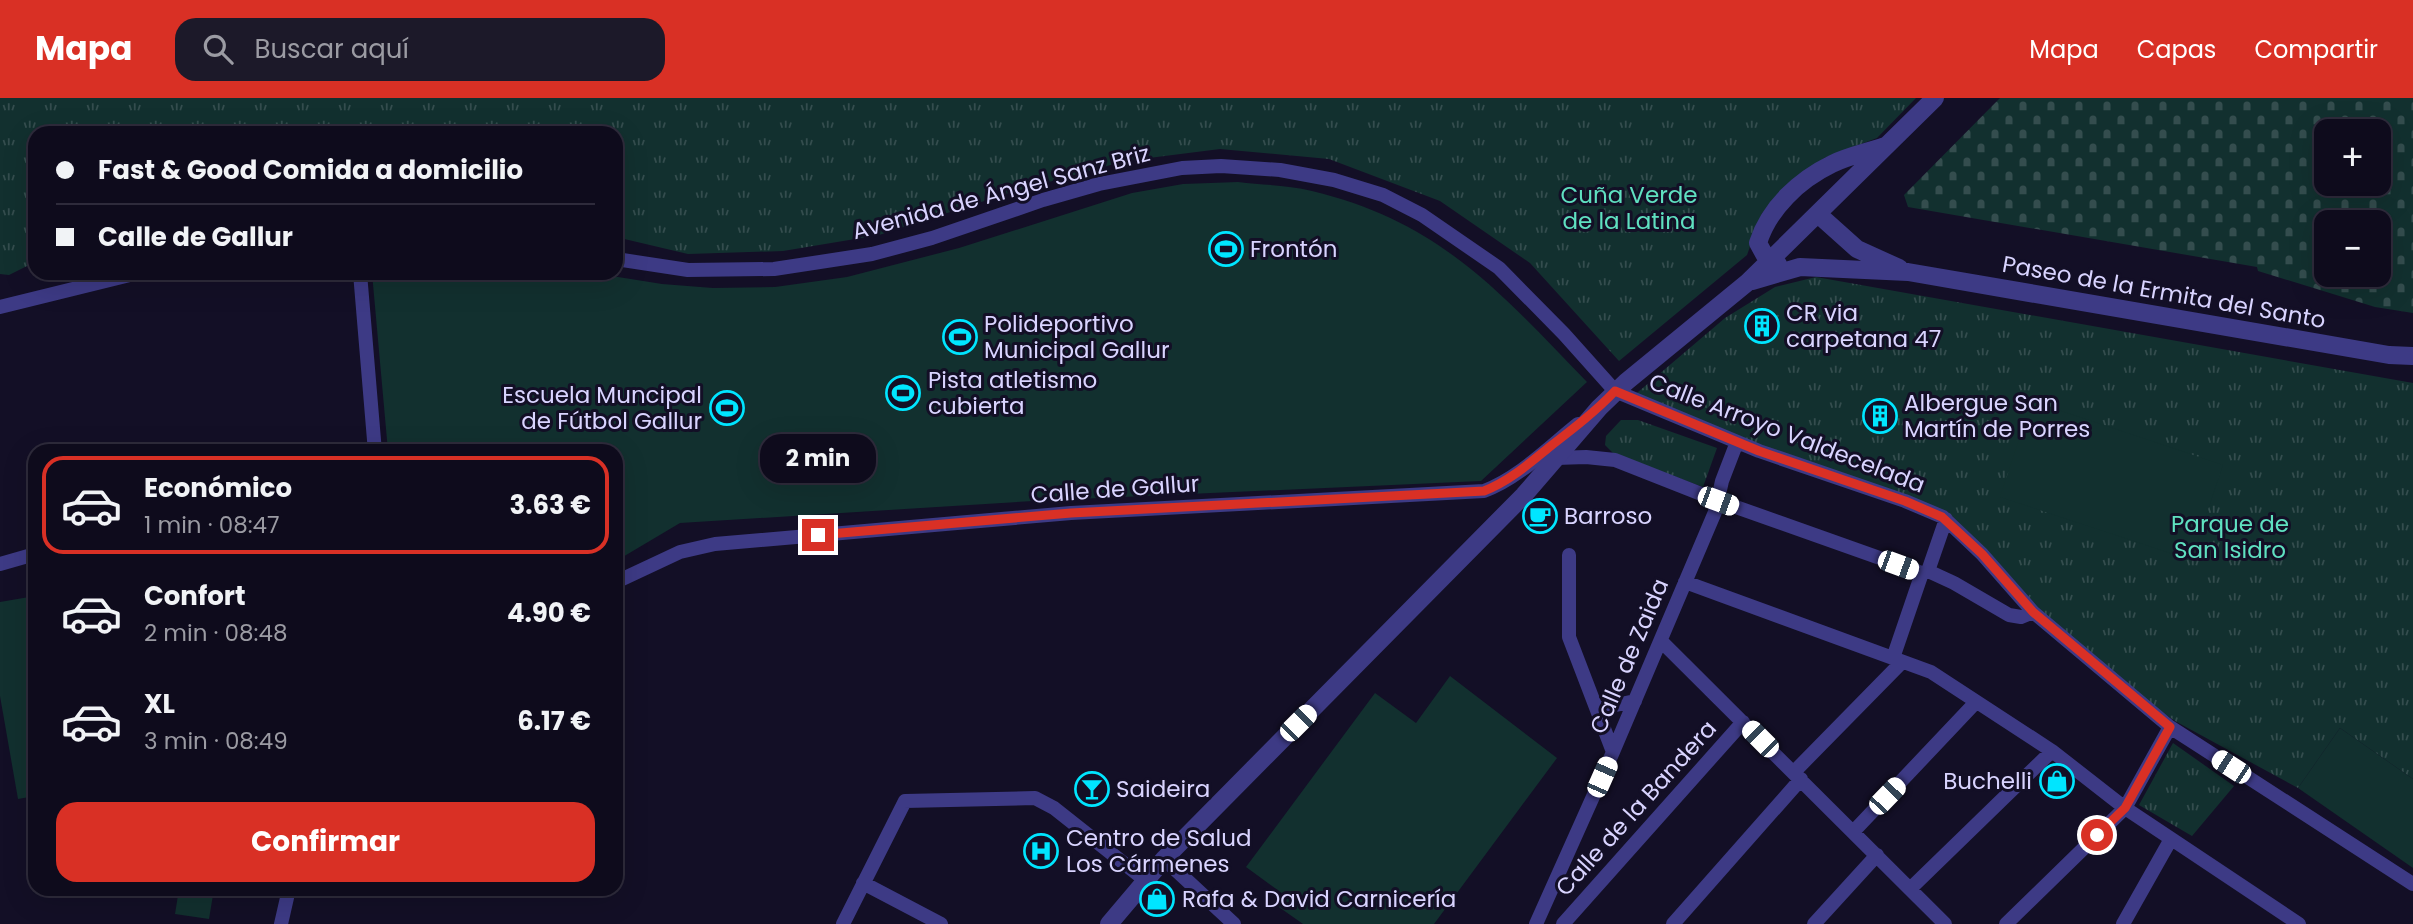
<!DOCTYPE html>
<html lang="es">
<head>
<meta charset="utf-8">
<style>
  :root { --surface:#0e0b1c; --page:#1c1929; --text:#f1f3f6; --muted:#9b9ba3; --line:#2e2b3b; --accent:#d93025 }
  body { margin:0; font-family:Poppins,sans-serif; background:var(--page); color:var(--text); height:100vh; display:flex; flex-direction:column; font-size:26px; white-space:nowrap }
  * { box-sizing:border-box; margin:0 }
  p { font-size:23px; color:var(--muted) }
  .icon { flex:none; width:38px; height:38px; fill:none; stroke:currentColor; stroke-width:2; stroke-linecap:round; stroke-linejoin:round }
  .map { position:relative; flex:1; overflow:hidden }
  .side { position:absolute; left:28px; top:346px; width:595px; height:452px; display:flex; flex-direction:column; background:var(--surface); border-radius:21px; box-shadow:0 7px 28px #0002,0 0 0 2px var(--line) }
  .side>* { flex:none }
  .banner { position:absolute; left:28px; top:28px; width:595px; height:154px; border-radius:21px; box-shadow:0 7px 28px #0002,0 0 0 2px var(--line); display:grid; align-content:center; height:154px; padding:0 28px; background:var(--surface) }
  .fabs { position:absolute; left:2314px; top:21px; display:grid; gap:14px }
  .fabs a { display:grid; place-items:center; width:77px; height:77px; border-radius:14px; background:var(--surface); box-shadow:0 7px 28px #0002,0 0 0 2px var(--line); font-size:35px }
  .end { position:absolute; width:32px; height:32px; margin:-16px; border:9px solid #d93025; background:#fff; box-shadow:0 0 0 4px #fff }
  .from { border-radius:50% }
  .bubble { position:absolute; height:49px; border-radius:21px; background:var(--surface); box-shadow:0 7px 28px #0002,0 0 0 2px var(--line); font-size:23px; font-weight:700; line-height:49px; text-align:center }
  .car { position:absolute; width:21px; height:42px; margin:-21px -10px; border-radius:9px; box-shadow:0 0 5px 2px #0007; background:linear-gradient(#fff 24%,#345 0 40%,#fff 0 76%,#345 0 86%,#fff 0) }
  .banner b { display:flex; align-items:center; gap:24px; height:66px; font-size:26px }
  .banner b+b { border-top:2px solid var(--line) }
  .banner i { width:18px; height:18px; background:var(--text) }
  ul { padding:12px 0 0; list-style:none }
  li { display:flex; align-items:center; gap:21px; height:98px; margin:0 14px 10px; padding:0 14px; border:4px solid transparent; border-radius:21px }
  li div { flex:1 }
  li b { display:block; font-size:26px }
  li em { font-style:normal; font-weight:700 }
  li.active { border-color:var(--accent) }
  li>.icon { width:63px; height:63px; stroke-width:1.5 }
  .action { display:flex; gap:14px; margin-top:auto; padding:14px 28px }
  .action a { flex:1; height:80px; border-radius:21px; background:var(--accent); color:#fff; font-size:28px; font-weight:700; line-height:80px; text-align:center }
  header { display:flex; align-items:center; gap:42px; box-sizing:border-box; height:98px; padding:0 35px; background:var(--accent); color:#fff }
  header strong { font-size:33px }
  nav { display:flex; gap:38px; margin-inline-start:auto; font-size:24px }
  .search { width:490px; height:63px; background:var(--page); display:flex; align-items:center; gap:18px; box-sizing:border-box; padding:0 24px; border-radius:21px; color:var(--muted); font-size:26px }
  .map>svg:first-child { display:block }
  .grass { fill:url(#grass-tufts) }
  .cemetery { fill:url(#cemetery-stones); fill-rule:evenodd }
  .pitch { fill:#12302f }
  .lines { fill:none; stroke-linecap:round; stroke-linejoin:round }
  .minor { stroke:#3d3a85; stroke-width:14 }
  .tertiary { stroke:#3d3a85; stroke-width:18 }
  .route { stroke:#d93025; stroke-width:9 }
  .labels { text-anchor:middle; stroke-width:6; stroke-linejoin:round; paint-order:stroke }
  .street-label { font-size:23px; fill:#d9d4ff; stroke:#130f26 }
  .park-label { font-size:23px; fill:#5fe0c0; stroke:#130f26 }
  .poi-label { font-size:23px; fill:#d9d4ff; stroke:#130f26; text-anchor:start }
</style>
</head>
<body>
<header>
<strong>Mapa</strong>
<div class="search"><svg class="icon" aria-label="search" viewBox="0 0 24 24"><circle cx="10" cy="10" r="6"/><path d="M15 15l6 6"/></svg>Buscar aquí</div>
<nav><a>Mapa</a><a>Capas</a><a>Compartir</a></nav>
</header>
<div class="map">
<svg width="2413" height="826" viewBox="0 0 2413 826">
  <defs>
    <pattern id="grass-tufts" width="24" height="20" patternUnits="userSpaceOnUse" patternTransform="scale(1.75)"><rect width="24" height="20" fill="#12302f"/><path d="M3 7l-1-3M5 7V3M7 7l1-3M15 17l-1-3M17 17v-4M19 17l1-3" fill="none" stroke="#344d4e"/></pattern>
    <pattern id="cemetery-stones" width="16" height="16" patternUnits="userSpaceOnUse" patternTransform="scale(1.75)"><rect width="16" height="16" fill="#12302f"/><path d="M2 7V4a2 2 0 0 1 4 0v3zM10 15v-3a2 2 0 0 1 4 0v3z" fill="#344d4e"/></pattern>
  </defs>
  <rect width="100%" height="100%" fill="#130f26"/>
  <!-- grass -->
  <path class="grass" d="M0,0H1916L1877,40L1824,60L1762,115L1747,157L1619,263L1530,165L1440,103L1329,61L1220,51L1125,63L1009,95L879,137L783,153L688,156L616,139V35H35V164L9,177L0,176Z
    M1816,179L2413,285V681L2340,630L2298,690L2175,623L2096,567L1946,421L1631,300L1725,220L1775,189Z
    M1621,322H1638L1717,350L1703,389L1614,356L1605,347L1606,338Z
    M2173,645L2234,688L2192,738L2139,707Z"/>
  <!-- cemetery -->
  <path class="cemetery" d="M2000,0H2413V215L2375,209L2258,173L2257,169L1908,109L1904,97ZM2326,33H2378V86H2326ZM2326,124H2378V177H2326Z"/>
  <!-- pitch -->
  <path class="pitch" d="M1238,84C1262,87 1288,87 1312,93C1440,124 1499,193 1587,284L1481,383L1033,403L680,425L616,463V354L388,353L372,175H593L662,186L713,190L775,189L847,179L959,150L1132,95L1183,86Z
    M2032,303L2223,367L2191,462L2000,399Z
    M35,498V698L18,701L0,598V504Z
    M1450,578L1557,660L1434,826H1303L1276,807L1283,796L1246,769L1375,595L1416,625Z
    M2340,630L2413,681V770L2298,690Z
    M179,791H214L209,821L175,816Z"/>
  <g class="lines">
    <!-- minor -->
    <path class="minor" d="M616,161L688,172L774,171L872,156L932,140L1043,102L1099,86L1182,70L1221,68L1280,72L1334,82L1383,97L1422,117L1499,170L1564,236L1615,293L1759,353L1905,403L1943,419L1982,456L2033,514L2170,629L2413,786
      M360,175L375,354
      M0,209L138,175
      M1556,360L1586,359L1615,362L1719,403L1922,475L1928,473L1954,485L2009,517L2021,519L2033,514
      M1569,457V539L1613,654
      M0,466L35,456
      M1928,473L1946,421
      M616,484L680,454L715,446L1071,415L1484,393C1519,380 1549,349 1578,326
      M1685,484L1931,574L2052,653L2125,710L2299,826
      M1661,543L1945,826
      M1893,560L1922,475
      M1597,611L1635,603
      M1794,674L1902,564
      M1854,733L1976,604
      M1164,761L1234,826
      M863,785L941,826
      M1911,790L2052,653
      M281,826L289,791
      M843,826L905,703L1035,700L1054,710L1145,782
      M1536,826L1613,654L1715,414L1722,383L1737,344
      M1563,826L1743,624
      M1673,826L1801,681
      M1814,826L1877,757
      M2006,826L2125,710L2170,629
      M2123,826L2171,741"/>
    <!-- tertiary -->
    <path class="tertiary" d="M1819,117L1857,151L1899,170
      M1778,166L1769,165L1758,145C1769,110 1799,82 1832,66C1848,58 1868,54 1885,48
      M1752,183L1800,169L1908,174L2389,257L2413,258
      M1109,826L1164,761L1524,397L1599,310L1626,284L1748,184L1935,0"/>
  </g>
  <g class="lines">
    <!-- route -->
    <path class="route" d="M818,437L1071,415L1484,393C1510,383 1531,364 1552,347C1574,330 1596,313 1615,293L1759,353L1905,403L1942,419L1982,456L2033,514L2170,629L2125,710L2097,737"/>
  </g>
  <!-- icons -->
  <defs>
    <g id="stadium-ring" transform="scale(1.75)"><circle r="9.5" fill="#130f26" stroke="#00e5ff" stroke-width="1.5"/><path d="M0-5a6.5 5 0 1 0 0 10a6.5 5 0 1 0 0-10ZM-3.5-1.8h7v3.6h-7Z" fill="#00e5ff"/></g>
    <g id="building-ring" transform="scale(1.75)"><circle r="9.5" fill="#130f26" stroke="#00e5ff" stroke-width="1.5"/><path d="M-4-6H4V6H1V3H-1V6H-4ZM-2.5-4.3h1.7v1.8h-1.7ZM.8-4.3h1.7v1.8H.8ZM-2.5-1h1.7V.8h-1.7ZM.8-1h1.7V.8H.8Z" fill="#00e5ff"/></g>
    <g id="cafe-ring" transform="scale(1.75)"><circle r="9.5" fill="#130f26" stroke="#00e5ff" stroke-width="1.5"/><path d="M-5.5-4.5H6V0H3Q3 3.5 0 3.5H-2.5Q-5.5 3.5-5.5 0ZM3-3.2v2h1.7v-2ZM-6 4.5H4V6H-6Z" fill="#00e5ff"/></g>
    <g id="shop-ring" transform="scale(1.75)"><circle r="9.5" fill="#130f26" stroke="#00e5ff" stroke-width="1.5"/><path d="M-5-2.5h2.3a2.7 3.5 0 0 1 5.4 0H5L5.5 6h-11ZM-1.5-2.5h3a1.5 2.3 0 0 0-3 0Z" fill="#00e5ff"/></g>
    <g id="bar-ring" transform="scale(1.75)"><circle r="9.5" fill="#130f26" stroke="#00e5ff" stroke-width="1.5"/><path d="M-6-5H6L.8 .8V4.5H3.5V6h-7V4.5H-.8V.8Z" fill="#00e5ff"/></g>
    <g id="hospital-ring" transform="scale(1.75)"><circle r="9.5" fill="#130f26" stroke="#00e5ff" stroke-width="1.5"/><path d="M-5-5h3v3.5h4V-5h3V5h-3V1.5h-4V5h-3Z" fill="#00e5ff"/></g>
  </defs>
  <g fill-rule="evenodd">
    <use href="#stadium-ring" x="1226" y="151"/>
    <use href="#building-ring" x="1762" y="228"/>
    <use href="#stadium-ring" x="960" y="239"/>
    <use href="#stadium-ring" x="903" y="295"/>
    <use href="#stadium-ring" x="727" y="310"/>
    <use href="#building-ring" x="1880" y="318"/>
    <use href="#cafe-ring" x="1540" y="418"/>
    <use href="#shop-ring" x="2057" y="683"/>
    <use href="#bar-ring" x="1092" y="691"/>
    <use href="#hospital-ring" x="1041" y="753"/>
    <use href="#shop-ring" x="1157" y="801"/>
  </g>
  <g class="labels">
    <!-- street labels -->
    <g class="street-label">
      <text transform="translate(1001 94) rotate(-15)" y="8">Avenida de Ángel Sanz Briz</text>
      <text transform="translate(2164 194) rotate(10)" y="8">Paseo de la Ermita del Santo</text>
      <text transform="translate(1787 335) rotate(21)" y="8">Calle Arroyo Valdecelada</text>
      <text transform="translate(1115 391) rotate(-4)" y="8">Calle de Gallur</text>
      <text transform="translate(1629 558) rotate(-67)" y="8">Calle de Zaida</text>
      <text transform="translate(1636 710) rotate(-48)" y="8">Calle de la Bandera</text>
    </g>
    <!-- park labels -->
    <g class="park-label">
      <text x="1629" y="105">Cuña Verde<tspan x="1629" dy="26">de la Latina</tspan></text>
      <text x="2230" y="434">Parque de<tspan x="2230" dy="26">San Isidro</tspan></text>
    </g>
    <!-- poi labels -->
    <g class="poi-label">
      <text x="1250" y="159">Frontón</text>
      <text x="1786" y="223">CR via<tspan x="1786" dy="26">carpetana 47</tspan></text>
      <text x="984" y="234">Polideportivo<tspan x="984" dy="26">Municipal Gallur</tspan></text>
      <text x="928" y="290">Pista atletismo<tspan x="928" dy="26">cubierta</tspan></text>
      <text x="702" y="305" text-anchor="end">Escuela Muncipal<tspan x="702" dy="26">de Fútbol Gallur</tspan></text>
      <text x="1904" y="313">Albergue San<tspan x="1904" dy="26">Martín de Porres</tspan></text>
      <text x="1564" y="426">Barroso</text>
      <text x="2032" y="691" text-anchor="end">Buchelli</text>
      <text x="1116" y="699">Saideira</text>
      <text x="1066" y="748">Centro de Salud<tspan x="1066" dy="26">Los Cármenes</tspan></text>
      <text x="1182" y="809">Rafa &amp; David Carnicería</text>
    </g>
  </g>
</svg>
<div class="fabs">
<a>+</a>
<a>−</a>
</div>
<i class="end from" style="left:2097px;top:737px"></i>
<i class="end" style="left:818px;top:437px"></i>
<div class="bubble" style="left:760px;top:336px;width:116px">2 min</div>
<i class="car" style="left:1718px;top:403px;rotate:110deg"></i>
<i class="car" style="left:1898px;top:467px;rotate:110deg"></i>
<i class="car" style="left:1298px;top:625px;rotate:45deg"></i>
<i class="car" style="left:1760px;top:641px;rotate:315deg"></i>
<i class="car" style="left:2231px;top:669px;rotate:303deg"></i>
<i class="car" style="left:1602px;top:679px;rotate:24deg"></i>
<i class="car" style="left:1887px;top:698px;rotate:44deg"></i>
<div class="banner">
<b><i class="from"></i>Fast &amp; Good Comida a domicilio</b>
<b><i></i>Calle de Gallur</b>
</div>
<section class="side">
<ul>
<li class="active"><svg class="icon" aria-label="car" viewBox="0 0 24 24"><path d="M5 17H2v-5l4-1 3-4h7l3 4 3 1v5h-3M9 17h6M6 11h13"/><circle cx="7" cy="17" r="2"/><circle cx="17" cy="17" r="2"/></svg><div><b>Económico</b><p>1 min · 08:47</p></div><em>3.63 €</em></li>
<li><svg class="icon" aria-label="car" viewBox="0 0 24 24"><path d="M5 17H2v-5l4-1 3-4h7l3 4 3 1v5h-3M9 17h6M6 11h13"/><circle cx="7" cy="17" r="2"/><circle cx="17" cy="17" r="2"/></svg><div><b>Confort</b><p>2 min · 08:48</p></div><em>4.90 €</em></li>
<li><svg class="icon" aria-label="car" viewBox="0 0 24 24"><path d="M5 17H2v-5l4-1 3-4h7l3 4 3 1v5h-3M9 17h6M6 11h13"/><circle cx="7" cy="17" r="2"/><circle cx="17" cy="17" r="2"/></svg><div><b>XL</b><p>3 min · 08:49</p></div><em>6.17 €</em></li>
</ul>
<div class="action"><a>Confirmar</a></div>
</section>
</div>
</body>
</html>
